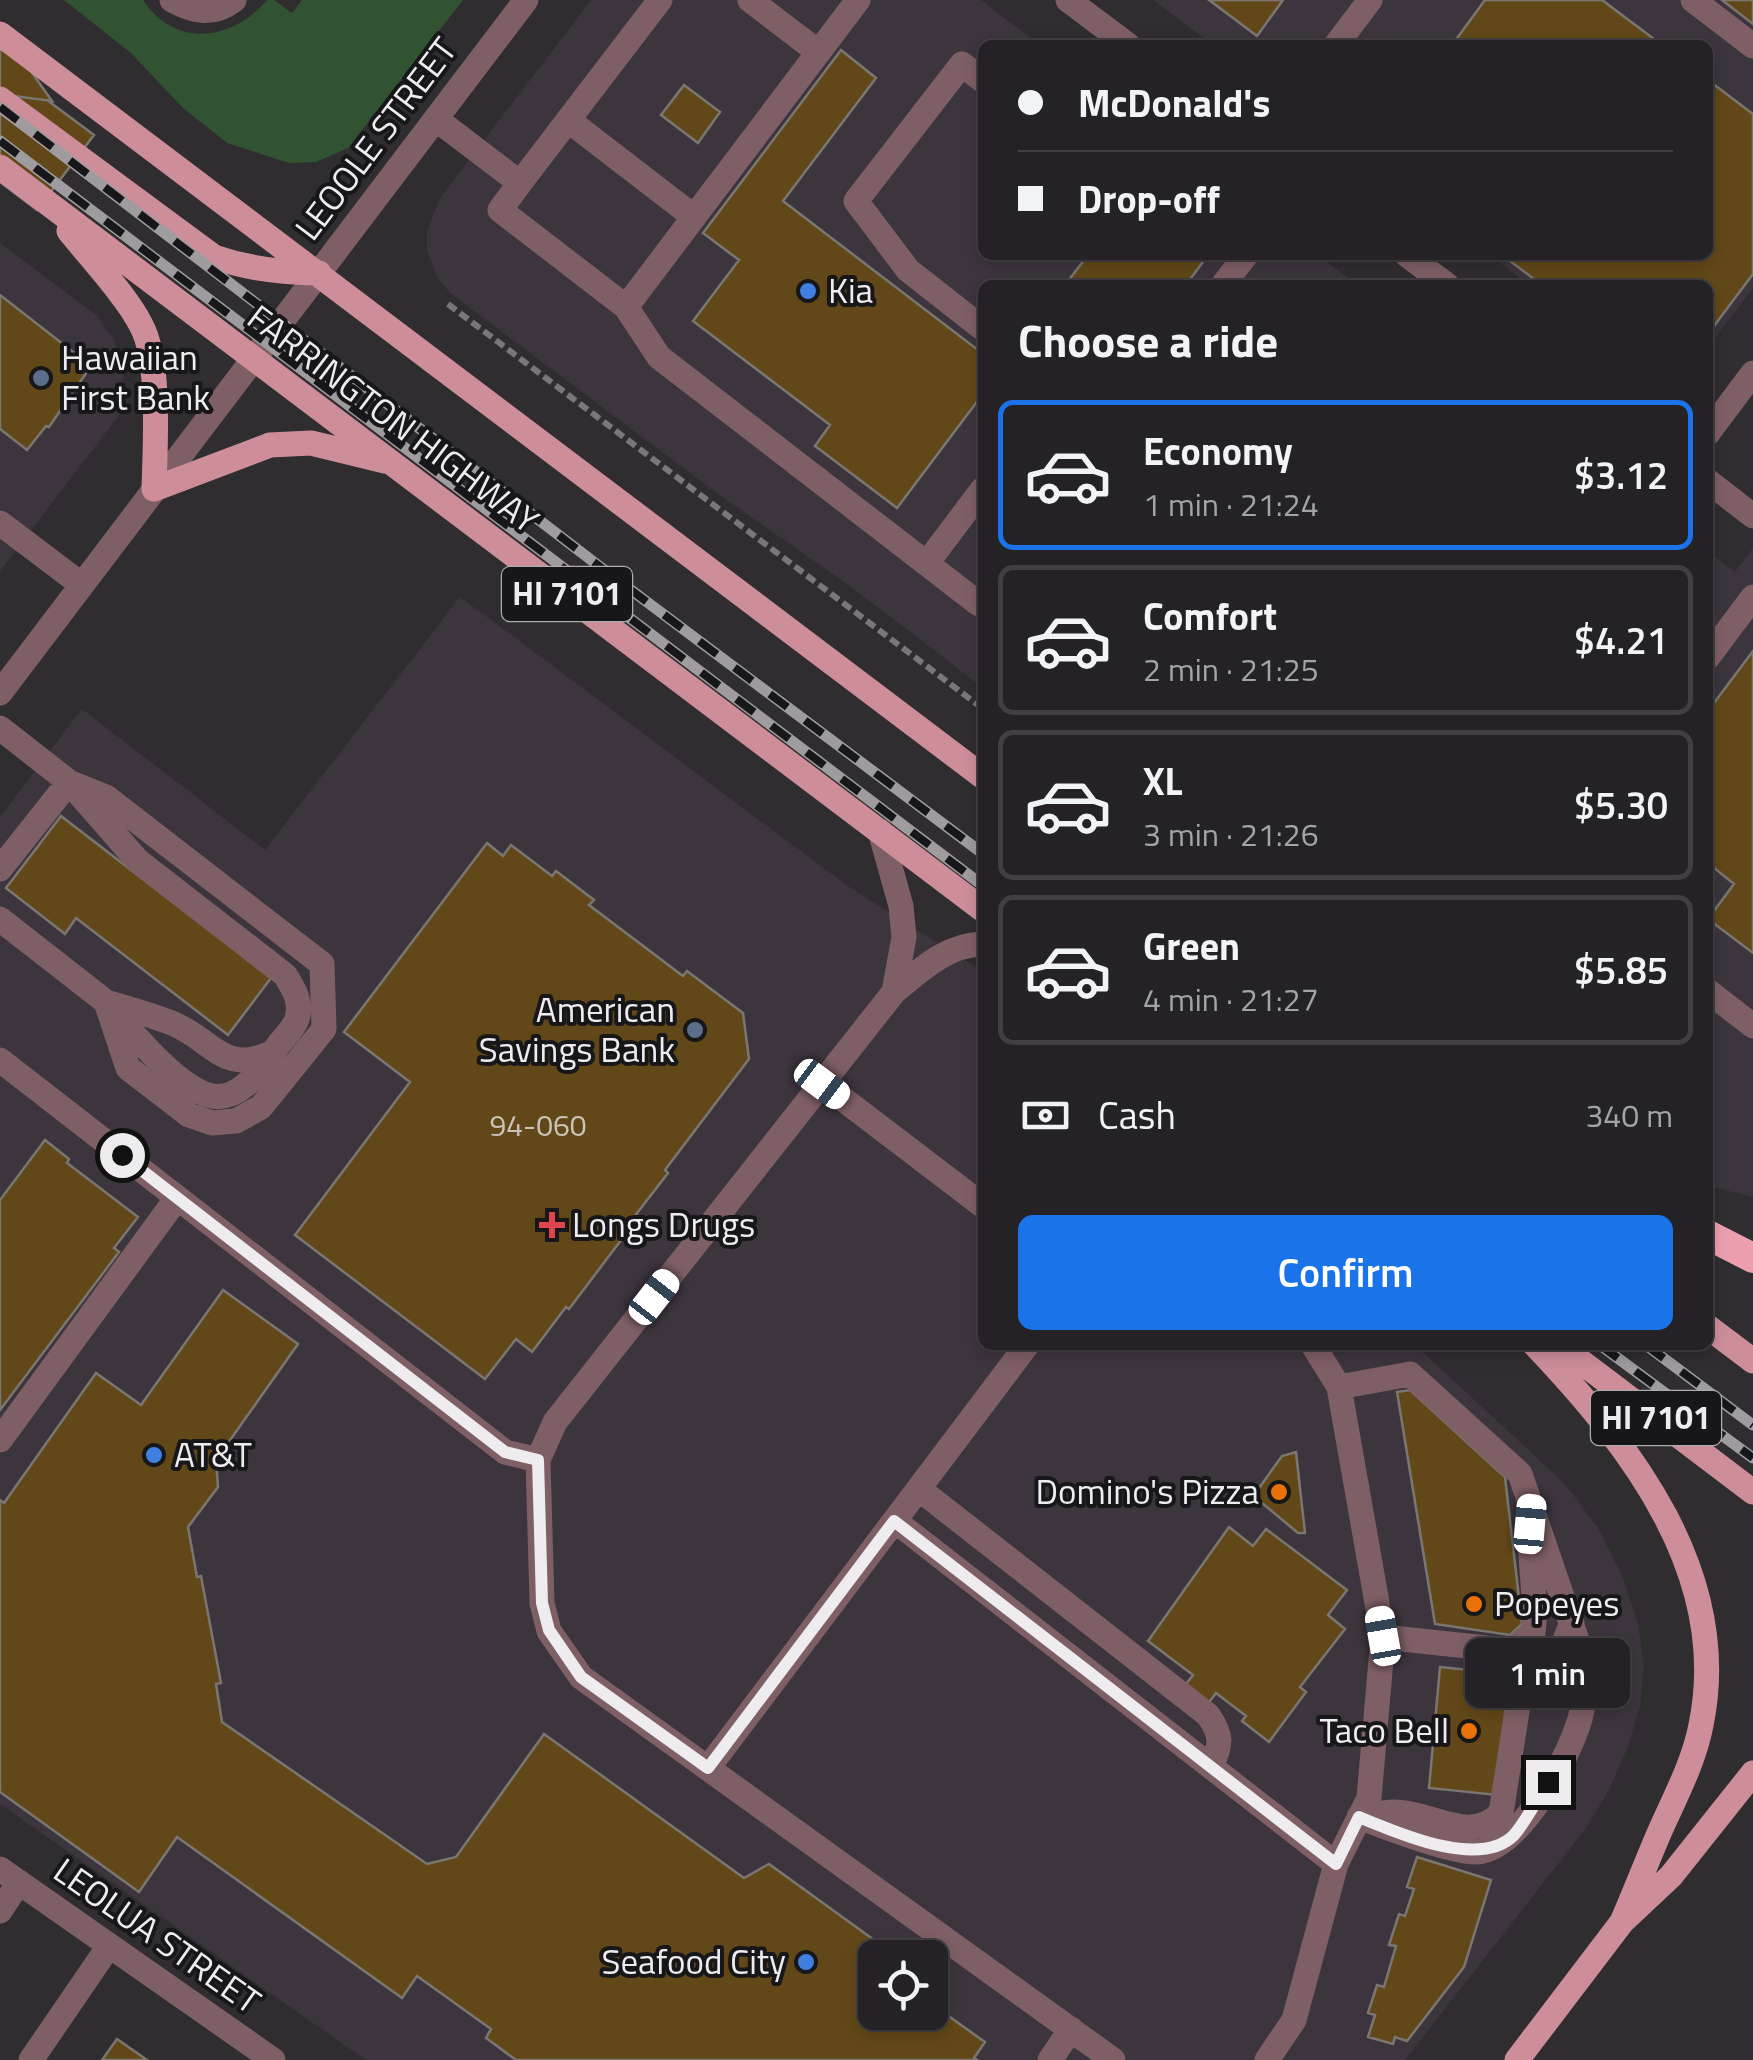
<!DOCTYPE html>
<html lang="en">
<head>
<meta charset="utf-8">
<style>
  :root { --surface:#242225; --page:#2c2a2d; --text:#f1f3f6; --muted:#a3a4a7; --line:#413f42; --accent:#1a73e8 }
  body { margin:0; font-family:"Titillium Web",sans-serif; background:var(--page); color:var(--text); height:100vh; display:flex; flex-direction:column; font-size:38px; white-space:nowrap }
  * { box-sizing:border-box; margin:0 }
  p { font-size:32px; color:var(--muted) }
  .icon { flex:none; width:55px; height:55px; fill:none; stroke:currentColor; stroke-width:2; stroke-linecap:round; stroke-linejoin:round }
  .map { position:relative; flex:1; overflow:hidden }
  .sheet { position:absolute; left:978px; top:280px; width:735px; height:1070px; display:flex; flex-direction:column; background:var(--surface); border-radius:15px; box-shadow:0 5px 15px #0003,0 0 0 2px var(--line) }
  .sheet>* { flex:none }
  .hud { position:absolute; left:978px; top:40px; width:735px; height:220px; border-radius:15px; box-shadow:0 5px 15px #0003,0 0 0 2px var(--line); display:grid; align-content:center; height:220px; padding:0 40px; background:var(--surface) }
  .controls { position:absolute; left:858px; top:1940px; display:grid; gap:20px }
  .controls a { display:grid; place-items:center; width:90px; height:90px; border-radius:15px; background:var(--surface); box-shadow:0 5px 15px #0003,0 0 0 2px var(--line); font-size:50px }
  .end { position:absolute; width:45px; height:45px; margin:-22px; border:12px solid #eeecef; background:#111; box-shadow:0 0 0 5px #111 }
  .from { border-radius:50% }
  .bubble { position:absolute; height:70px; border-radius:15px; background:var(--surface); box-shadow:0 5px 15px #0003,0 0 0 2px var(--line); font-size:32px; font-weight:600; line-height:70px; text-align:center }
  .car { position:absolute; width:30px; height:60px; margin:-30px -15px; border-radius:12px; box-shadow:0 0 8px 2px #0007; background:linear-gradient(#fff 24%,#345 0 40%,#fff 0 76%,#345 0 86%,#fff 0) }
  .hud b { display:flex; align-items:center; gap:35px; height:95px; font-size:38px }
  .hud b+b { border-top:2px solid var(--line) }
  .hud i { width:25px; height:25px; background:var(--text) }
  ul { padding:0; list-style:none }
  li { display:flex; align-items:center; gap:30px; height:150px; margin:0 20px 15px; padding:0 20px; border:5px solid var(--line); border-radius:15px }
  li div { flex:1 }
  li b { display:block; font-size:38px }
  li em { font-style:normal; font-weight:600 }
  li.active { border-color:var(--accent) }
  li>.icon { width:90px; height:90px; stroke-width:1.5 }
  h2 { padding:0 40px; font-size:45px; line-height:120px }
  .pay { display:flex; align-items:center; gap:25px; height:110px; padding:0 40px; font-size:38px }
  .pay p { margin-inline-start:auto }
  .action { display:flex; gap:20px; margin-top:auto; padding:20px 40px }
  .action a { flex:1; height:115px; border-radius:15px; background:var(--accent); color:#fff; font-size:40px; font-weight:600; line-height:115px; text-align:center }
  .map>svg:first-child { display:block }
  .built { fill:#3d353e; fill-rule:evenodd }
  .green { fill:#315332 }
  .building { fill:#624818; stroke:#7a7772; stroke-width:2.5 }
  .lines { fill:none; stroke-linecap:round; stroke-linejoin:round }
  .path { stroke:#7a777b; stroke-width:6; stroke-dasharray:10 5; stroke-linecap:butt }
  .minor { stroke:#7e5f65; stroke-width:25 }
  .major { stroke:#cd8e9a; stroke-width:25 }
  .highway { stroke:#eca0af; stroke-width:30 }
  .rail-casing { stroke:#9e9c9f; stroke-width:11 }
  .rail { stroke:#171618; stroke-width:8; stroke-dasharray:22; stroke-linecap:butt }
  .route { stroke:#eeecef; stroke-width:12 }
  .shop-dot { fill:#3f7fe0; stroke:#171618; stroke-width:4 }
  .service-dot { fill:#5c6f8a; stroke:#171618; stroke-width:4 }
  .health-dot { fill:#e0444e; stroke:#171618; stroke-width:4 }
  .food-dot { fill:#e8710a; stroke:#171618; stroke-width:4 }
  .labels { text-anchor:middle; stroke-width:8; stroke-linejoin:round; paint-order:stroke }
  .number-label { font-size:30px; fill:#cbc3b9 }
  .shield { fill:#171618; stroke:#aeacae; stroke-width:2.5 }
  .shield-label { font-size:32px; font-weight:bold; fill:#eeecef }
  .street-label { font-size:35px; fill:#eeecef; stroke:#171618 }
  .poi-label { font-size:35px; fill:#eeecef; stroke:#171618; text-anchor:start }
</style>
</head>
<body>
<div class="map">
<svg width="1753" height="2060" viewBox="0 0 1753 2060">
  <rect width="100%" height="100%" fill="#302d31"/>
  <!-- built -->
  <path class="built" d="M591,0H981L1040,45H982V255H1318L1357,285H982V687L850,586L714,491L450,293L437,277L427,250V232L440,198Z
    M1153,0H1753V288L1708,347V285H1529L1490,255H1708V45H1213Z
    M0,243L97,316L113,338L121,360L124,385L120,414L0,571Z
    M1753,548V1197L1708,1186V551L1735,572Z
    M460,597L852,889L982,971V1345H1415L1565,1484L1598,1528L1622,1576L1638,1624L1644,1665L1640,1706L1627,1749L1609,1790L1586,1828L1405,2060H366L0,1804V817L82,709L265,850ZM875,1958H930V2012H875Z"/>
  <!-- green -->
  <path class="green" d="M64,0H143C176,49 232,41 267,0H274L292,13L302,0H463L348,148L316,162L289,163L227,143L183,108L131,53Z"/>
  <!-- building -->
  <path class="building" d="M1209,0H1283L1257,36Z
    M1485,0H1602L1662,45H1452Z
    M1722,0H1753V24Z
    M0,47L23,60L52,101L14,96L0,100Z
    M0,47L23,60L52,101L47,100L94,135L37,210L0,182Z
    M841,50L876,78L783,201L982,353V395L897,508L815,446L830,425L693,321L739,260L703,233Z
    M1708,80L1753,114V274L1708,334V285H1542L1502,255H1708Z
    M684,85L720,112L698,143L661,115Z
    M1088,255H1208L1186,285H1065Z
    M0,295L91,366L49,427L46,426L27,450L0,429Z
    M1753,651V953L1708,919L1734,884L1708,863V711Z
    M61,816L271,978L228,1035L76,918L65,934L6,888Z
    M487,843L503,856L511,845L552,876L556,871L594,900L589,905L683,976L687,971L743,1013L749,1059L665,1170L668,1173L634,1217L637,1219L569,1309L566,1307L532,1352L516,1339L485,1379L295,1235L410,1082L344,1032Z
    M45,1140L69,1159L67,1163L138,1217L114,1248L119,1252L0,1410V1200Z
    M223,1290L298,1344L216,1460L218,1487L188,1527L197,1577L201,1576L221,1683L216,1684L222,1722L427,1864L456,1857L544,1734L744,1878L769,1864L899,1958H875V2012H930V2003L985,2042L974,2058L977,2060H516L486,2038L491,2029L417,1976L402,1998L177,1837L139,1892L0,1792V1500L4,1503L96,1373L141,1405Z
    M1410,1390L1505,1477L1522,1624L1510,1635L1435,1624L1397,1392Z
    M1296,1452L1305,1533H1298L1262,1503L1254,1504L1251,1489L1259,1488L1282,1456Z
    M1229,1527L1253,1546L1266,1529L1347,1590L1328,1615L1345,1629L1300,1687L1306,1692L1269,1742L1242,1721L1246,1716L1216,1693L1207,1705L1183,1688L1193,1675L1148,1641Z
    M1440,1667L1509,1674L1497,1795L1429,1788Z
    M1417,1857L1491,1880L1464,1967L1407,2041L1395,2037L1393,2044L1368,2037L1375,2015L1368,2013L1377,1985L1384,1987L1396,1946L1389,1945L1399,1914L1405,1916L1414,1889L1407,1887Z
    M117,2039L147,2060H102Z"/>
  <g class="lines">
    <!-- path -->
    <path class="path" d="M448,304L982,708"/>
    <!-- minor -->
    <path class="minor" d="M172,0C194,12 213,16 234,0
      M750,0L818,52
      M1068,0L1128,45
      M1693,0L1753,46
      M1336,45L1370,0
      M982,80L962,64L856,201L908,270L982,328
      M436,119L520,183L500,210L626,307L659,357L979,604L982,600
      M568,120L694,217L626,307
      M520,183L660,0
      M694,217L858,0
      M1407,255L1447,285
      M1223,285L1246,255
      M1708,433L1753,373
      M1708,481L1753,516
      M0,523L82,585
      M927,563L982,490
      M1708,657L1753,597
      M0,693L526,0
      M0,728L69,782L106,797L322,964L324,1029L261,1107L236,1121L212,1123L189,1115L128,1068L106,1002L0,919
      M880,831L901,906L904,937L894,992
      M0,869L69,782L137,860L285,975C294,989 302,1002 297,1019C294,1028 285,1037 279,1044C263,1066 240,1105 208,1095C177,1086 136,1037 115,1013
      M1708,991L1753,1026
      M106,1002C129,1009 152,1015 174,1024C214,1041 224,1076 273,1052
      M0,1060L505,1452L538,1460L542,1603L549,1631L581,1677L1113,2060
      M822,1083L982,1205
      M1339,1387L1410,1374L1520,1474L1580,1649C1584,1669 1586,1690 1582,1710C1575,1749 1520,1850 1477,1852C1453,1853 1384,1827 1359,1817
      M0,1440L177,1198
      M538,1460L555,1422L894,992C921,970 946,945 982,944
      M919,1489L1208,1715C1222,1735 1222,1744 1211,1766
      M895,1521L1336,1864
      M1383,1637L1505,1650L1519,1645L1533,1633C1538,1594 1527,1555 1531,1515
      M708,1768L1027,1345
      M1364,1817C1374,1815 1386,1811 1396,1812C1433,1813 1470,1845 1501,1813L1518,1705L1559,1654L1572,1623
      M0,1869L273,2060
      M0,1911L19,1882
      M31,2060L109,1946
      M1050,2060L1071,2029
      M1267,2060L1294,2020L1336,1864L1369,1798L1383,1637L1339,1387L1313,1345"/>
    <!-- major -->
    <path class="major" d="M0,34L982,776
      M0,99L214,257C249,269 282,273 319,273
      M0,167L982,909
      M69,231C90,257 127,297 141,325C161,361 155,447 154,489L270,445L311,443L385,461
      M1708,1327L1753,1361
      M1535,1345C1631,1446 1732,1575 1701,1725C1694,1762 1675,1797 1660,1831C1647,1861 1635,1892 1622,1922
      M1559,1345L1753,1492
      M1517,2060L1622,1922L1671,1876L1753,1773"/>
    <!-- highway -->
    <path class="highway" d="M1708,1235L1753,1258"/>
    <!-- rail casing -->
    <g class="rail-casing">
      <path id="rail" d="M0,107L599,566L982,853
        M0,141L982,885
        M1600,1345L1753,1458
        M1646,1345L1753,1425"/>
    </g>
    <!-- rail -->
    <use href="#rail" class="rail"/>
  </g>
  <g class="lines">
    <!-- route -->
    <path class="route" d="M122,1155L505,1452L538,1460L542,1603L549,1630L581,1677L708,1768L894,1521L1336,1864L1359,1817C1398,1833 1480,1870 1514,1835C1527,1820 1537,1799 1548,1782"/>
  </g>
  <!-- markers -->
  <g class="shop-dot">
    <circle cx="808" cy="291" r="10"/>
    <circle cx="154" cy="1455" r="10"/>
    <circle cx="806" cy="1962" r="10"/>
  </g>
  <g class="service-dot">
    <circle cx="41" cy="378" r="10"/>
    <circle cx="695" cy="1030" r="10"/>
  </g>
  <path class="health-dot" d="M547 1210h10v10h10v10h-10v10h-10v-10h-10v-10h10z"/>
  <g class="food-dot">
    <circle cx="1279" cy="1492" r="10"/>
    <circle cx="1474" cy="1604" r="10"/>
    <circle cx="1469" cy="1731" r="10"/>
  </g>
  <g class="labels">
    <!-- number labels -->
    <g class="number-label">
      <text x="538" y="1136">94-060</text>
    </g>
    <!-- shield labels -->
    <g class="shield">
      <rect x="502" y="567" width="130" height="54" rx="8"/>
      <rect x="1591" y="1391" width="130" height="54" rx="8"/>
    </g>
    <g class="shield-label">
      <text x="567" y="605">HI 7101</text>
      <text x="1656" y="1429">HI 7101</text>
    </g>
    <!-- street labels -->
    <g class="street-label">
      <text transform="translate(376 139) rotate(-53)" y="12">LEOOLE STREET</text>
      <text transform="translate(393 419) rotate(37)" y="12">FARRINGTON HIGHWAY</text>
      <text transform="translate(157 1936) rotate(35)" y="12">LEOLUA STREET</text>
    </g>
    <!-- poi labels -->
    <g class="poi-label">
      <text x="828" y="303">Kia</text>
      <text x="61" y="370">Hawaiian<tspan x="61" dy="40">First Bank</tspan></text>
      <text x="675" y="1022" text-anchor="end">American<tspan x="675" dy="40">Savings Bank</tspan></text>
      <text x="572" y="1237">Longs Drugs</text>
      <text x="174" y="1467">AT&amp;T</text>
      <text x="1259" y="1504" text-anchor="end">Domino's Pizza</text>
      <text x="1494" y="1616">Popeyes</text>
      <text x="1449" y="1743" text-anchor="end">Taco Bell</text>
      <text x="786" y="1974" text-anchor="end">Seafood City</text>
    </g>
  </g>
</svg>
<div class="controls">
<a><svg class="icon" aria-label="locate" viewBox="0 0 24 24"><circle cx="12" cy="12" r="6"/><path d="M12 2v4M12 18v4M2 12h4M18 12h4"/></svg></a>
</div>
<i class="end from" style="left:122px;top:1155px"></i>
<i class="end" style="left:1548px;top:1782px"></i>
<div class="bubble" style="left:1465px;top:1638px;width:165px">1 min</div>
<i class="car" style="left:822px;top:1084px;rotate:127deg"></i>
<i class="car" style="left:654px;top:1297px;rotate:38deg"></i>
<i class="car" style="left:1530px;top:1524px;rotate:5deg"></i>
<i class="car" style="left:1383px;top:1636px;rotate:350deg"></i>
<div class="hud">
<b><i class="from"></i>McDonald's</b>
<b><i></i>Drop-off</b>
</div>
<section class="sheet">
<h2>Choose a ride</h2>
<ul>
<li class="active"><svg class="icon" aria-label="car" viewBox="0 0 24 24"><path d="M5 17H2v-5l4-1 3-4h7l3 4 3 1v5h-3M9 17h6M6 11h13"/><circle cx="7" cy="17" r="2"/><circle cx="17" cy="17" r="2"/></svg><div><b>Economy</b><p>1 min · 21:24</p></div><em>$3.12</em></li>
<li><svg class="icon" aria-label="car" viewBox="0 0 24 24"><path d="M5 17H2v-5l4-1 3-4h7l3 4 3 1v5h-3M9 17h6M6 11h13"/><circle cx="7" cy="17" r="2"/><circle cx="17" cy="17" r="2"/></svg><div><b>Comfort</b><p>2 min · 21:25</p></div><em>$4.21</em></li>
<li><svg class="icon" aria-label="car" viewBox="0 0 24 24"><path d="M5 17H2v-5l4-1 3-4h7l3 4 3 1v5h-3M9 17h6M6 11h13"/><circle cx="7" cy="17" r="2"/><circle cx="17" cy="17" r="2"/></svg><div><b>XL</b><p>3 min · 21:26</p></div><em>$5.30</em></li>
<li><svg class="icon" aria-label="car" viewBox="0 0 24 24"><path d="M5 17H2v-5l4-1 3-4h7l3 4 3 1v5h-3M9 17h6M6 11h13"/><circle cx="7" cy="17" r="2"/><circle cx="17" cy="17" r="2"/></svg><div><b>Green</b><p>4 min · 21:27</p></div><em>$5.85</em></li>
</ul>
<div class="pay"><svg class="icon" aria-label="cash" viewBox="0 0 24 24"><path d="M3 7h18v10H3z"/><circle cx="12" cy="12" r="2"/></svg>Cash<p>340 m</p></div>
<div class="action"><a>Confirm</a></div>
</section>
</div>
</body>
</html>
